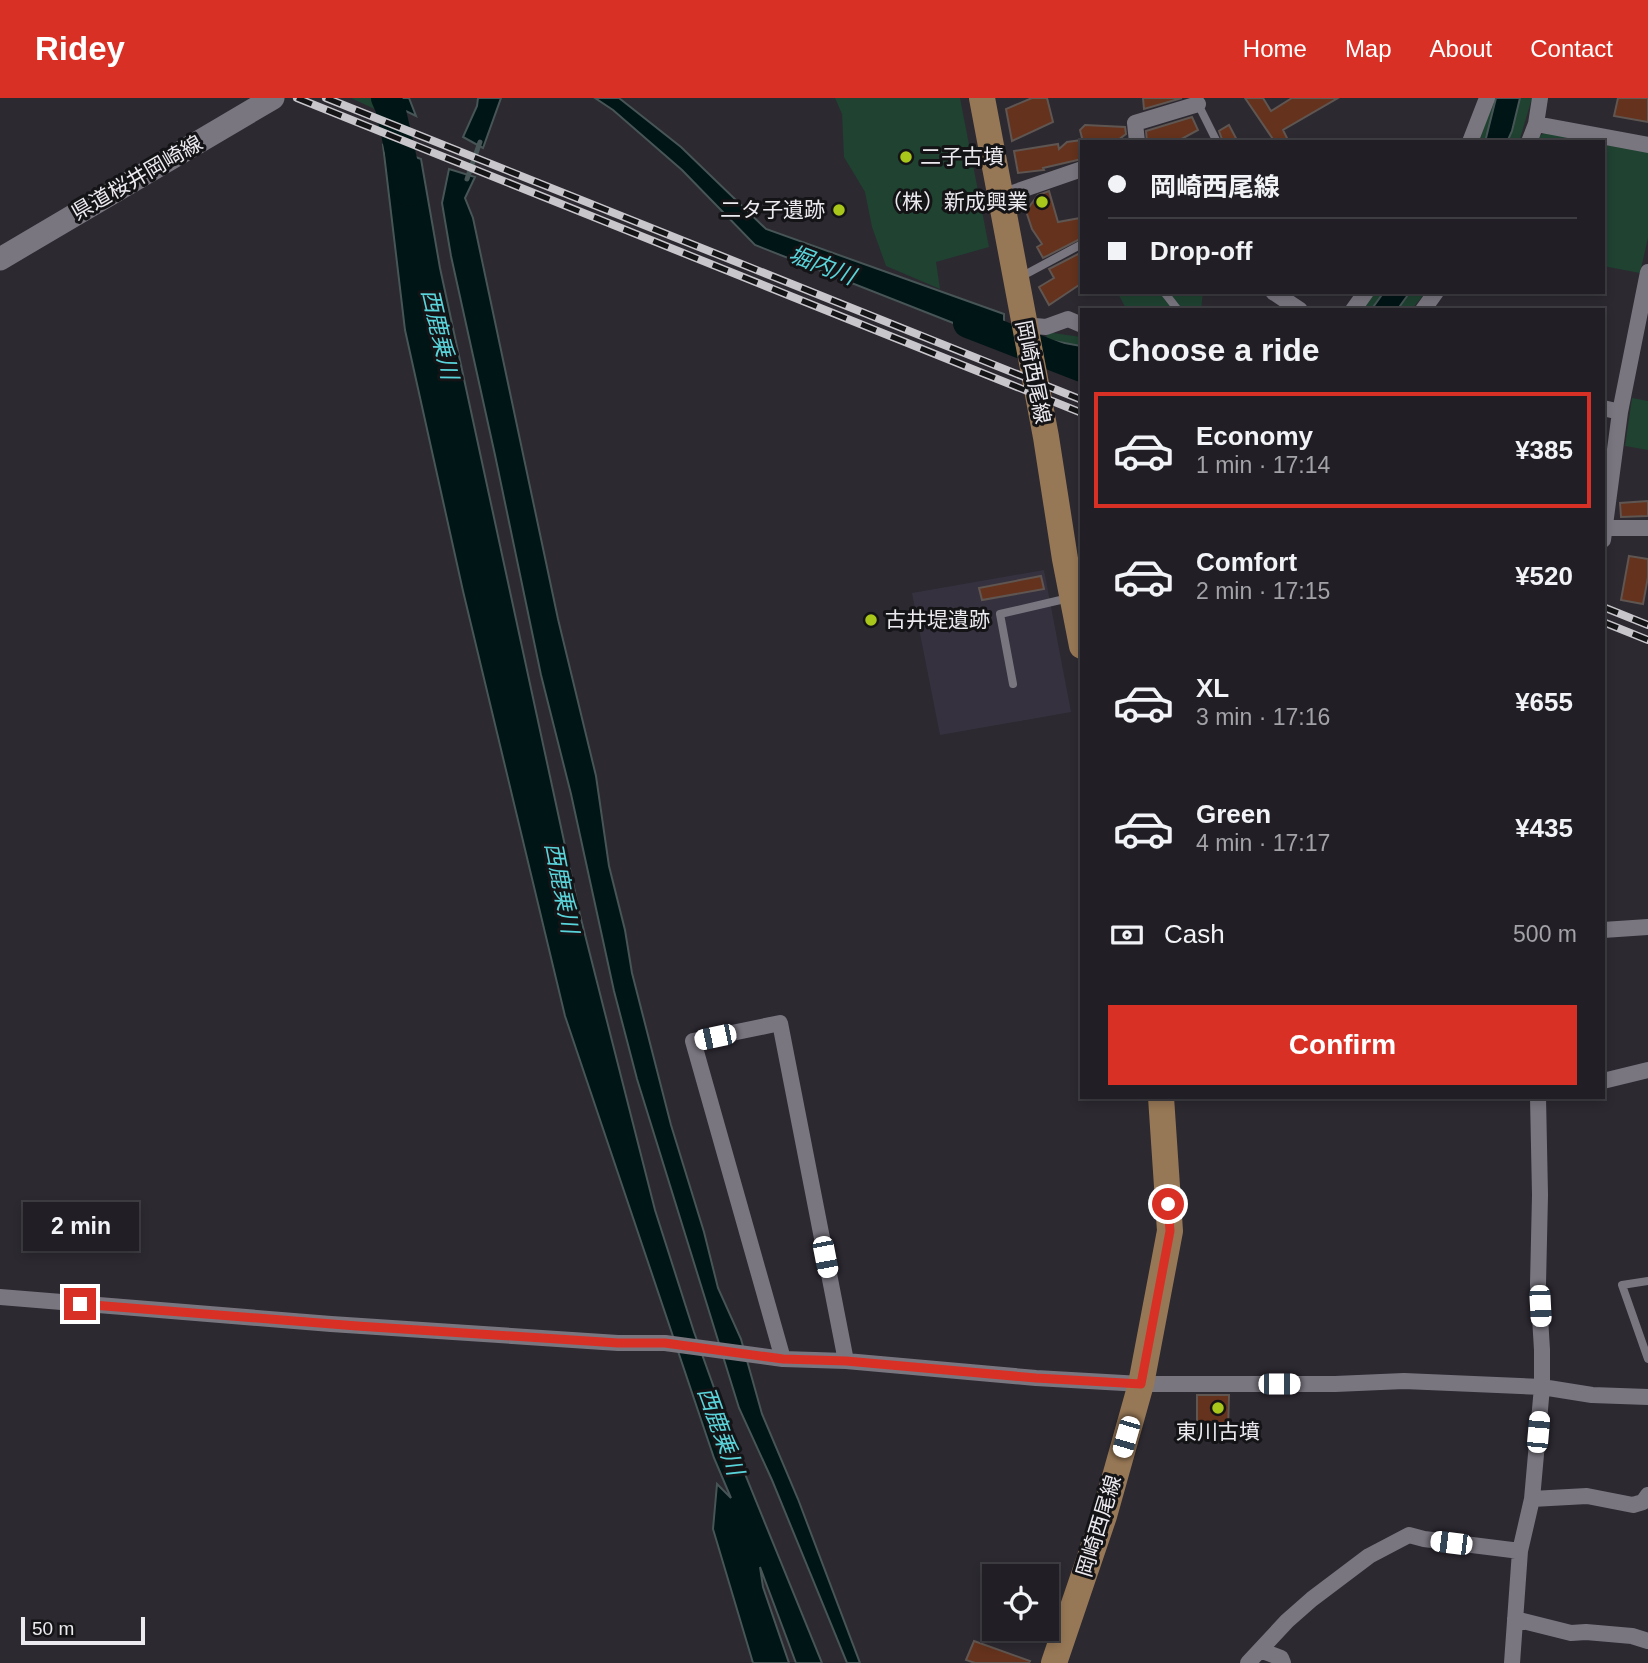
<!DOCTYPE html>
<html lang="en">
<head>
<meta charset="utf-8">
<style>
  :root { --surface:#211f25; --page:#2d2c32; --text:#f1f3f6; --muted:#a2a2a7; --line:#3e3d42; --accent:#d93025 }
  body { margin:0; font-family:Helvetica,"Noto Sans JP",sans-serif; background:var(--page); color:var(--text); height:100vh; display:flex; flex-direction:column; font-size:26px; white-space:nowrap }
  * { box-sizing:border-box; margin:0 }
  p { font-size:23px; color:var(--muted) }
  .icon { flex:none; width:38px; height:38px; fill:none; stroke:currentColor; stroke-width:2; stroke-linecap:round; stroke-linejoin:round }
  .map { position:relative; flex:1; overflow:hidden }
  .sheet { position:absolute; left:1080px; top:210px; width:525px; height:791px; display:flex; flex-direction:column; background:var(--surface); border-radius:0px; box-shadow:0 4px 10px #0003,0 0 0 2px var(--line) }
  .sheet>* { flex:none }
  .banner { position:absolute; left:1080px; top:42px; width:525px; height:154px; border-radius:0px; box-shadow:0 4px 10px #0003,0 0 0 2px var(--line); display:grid; align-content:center; height:154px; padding:0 28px; background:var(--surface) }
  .fabs { position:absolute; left:982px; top:1466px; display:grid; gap:14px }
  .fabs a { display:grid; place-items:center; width:77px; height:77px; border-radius:0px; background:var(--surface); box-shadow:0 4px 10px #0003,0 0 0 2px var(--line); font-size:35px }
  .scale { position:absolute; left:21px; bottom:18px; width:124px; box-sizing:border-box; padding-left:7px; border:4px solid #eceaef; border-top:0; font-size:19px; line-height:24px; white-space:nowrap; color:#eceaef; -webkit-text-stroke:5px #141316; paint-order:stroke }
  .end { position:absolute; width:32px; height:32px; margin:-16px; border:9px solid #d93025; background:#fff; box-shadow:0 0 0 4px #fff }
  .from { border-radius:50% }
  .bubble { position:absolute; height:49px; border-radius:0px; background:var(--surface); box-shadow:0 4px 10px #0003,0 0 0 2px var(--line); font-size:23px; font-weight:800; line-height:49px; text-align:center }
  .car { position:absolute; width:21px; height:42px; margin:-21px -10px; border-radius:9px; box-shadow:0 0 5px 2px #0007; background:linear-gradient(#fff 24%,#345 0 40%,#fff 0 76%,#345 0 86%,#fff 0) }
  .banner b { display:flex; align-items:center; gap:24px; height:66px; font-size:26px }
  .banner b+b { border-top:2px solid var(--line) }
  .banner i { width:18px; height:18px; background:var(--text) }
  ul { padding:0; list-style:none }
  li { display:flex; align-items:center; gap:21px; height:116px; margin:0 14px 10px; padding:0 14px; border:4px solid transparent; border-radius:0px }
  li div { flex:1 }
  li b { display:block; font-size:26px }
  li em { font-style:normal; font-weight:800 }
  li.selected { border-color:var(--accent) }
  li>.icon { width:63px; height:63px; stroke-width:1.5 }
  h2 { padding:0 28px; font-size:32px; line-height:84px }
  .pay { display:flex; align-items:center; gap:18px; height:77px; padding:0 28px; font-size:26px }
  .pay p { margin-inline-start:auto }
  .button { display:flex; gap:14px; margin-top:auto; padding:14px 28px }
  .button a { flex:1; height:80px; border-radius:0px; background:var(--accent); color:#fff; font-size:28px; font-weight:800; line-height:80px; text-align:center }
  header { display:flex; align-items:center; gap:42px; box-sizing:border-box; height:98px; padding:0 35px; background:var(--accent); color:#fff }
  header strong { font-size:33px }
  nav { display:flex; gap:38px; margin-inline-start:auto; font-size:24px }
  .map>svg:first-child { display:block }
  .built { fill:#36313f }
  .green { fill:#1f4231 }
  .water { fill:#001516; stroke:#475557; stroke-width:2 }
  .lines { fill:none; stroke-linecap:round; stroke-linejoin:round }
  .stream { stroke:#475557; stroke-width:5 }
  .river { stroke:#001516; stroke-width:30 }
  .building { fill:#64321d; stroke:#5f5551; stroke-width:2 }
  .lane { stroke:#7a7680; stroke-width:8 }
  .street { stroke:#7a7680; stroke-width:16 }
  .secondary { stroke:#7a7680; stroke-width:23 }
  .primary { stroke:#977856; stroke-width:26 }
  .rail-casing { stroke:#c8c6cb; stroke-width:8 }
  .rail { stroke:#141316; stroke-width:5; stroke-dasharray:16; stroke-linecap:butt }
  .route { stroke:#d93025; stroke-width:9 }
  .poi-dot { fill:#a9c71b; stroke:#141316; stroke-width:2.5 }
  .labels { text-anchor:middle; stroke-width:6; stroke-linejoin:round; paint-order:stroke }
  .poi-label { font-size:21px; fill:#eceaef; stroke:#141316; text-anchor:start }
  .street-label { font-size:21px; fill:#eceaef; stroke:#141316 }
  .water-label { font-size:23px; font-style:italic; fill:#59d4da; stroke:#141316 }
</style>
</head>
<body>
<header>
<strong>Ridey</strong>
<nav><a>Home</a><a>Map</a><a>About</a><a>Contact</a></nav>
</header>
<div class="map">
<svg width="1648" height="1565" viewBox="0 0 1648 1565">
  <rect width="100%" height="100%" fill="#2c2931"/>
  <!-- built -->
  <path class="built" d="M1044,472L1071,614L940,637L912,495Z"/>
  <!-- green -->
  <path class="green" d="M351,0H394L400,23Z
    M835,0H960L989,149L936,164L940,191L886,168L872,129L865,94L844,59L842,16Z
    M1494,0H1532L1519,44H1479Z
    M1547,34L1648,51V140L1640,175L1603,168V44H1536L1539,38Z
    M1117,194H1203L1201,212H1127Z
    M1375,194H1426L1411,212H1362Z
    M1046,234L1081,239V276L1050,264Z
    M1632,300L1648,303V352L1625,348Z"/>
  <!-- water -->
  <path class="water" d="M379,0H409L416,18Z
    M478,0H501L483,50L463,39L477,8Z
    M595,0H619L681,49L766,131L1004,216V245L755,147L682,72L613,12Z
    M1496,0H1520L1512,33L1507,44H1485Z
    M383,47L421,61L440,170L580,817L655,1112L694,1234L745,1376L822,1565H796L760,1469L763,1489L789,1565H753L713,1431L717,1386L731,1400L714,1360L565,918L463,493L405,232Z
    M449,71L475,79L465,100L473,120L558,521L596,678L609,768L625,832L632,875L671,1027L704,1134L718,1190L741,1241L762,1316L798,1401L860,1565H847L772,1382L739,1310L637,981L614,893L571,696L541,577L495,357L451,158L442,105Z
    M1384,194H1410L1397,212H1371Z
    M1043,241L1081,248V272L1046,259Z"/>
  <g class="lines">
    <!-- stream -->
    <path class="stream" d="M467,81L480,44"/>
    <!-- river -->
    <path class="river" d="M386,0L390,9L409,93
      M968,225L1082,269"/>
  </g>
  <!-- building -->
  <path class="building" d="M1032,0H1047L1053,24L1012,43L1006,11Z
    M1143,0H1182L1144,11Z
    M1245,0H1263L1271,13L1292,0H1338L1283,32L1289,44H1275Z
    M1618,0H1648V24L1614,18Z
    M1192,19L1198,32L1176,44H1147L1146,33Z
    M1085,27L1125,29L1126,36L1118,42L1104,44H1083L1080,32Z
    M1229,27L1238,44H1223L1219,33Z
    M1082,42V61L1043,70L1044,72L1018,75L1014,53L1058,46L1059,51L1067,44Z
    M1049,93L1058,124L1080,120L1082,140L1043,160L1037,149L1042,146L1032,131L1026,113L1038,97Z
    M1082,154V185L1049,207L1039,189L1054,180L1049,171Z
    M1648,403V418L1621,419L1620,405Z
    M1629,458L1648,461V479L1643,506L1621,502Z
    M1041,478L1044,491L982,502L979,490Z
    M1197,1297H1229L1228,1333L1197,1335Z
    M974,1543L1030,1563L1029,1565H975L966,1562Z"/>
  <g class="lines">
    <!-- lane -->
    <path class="lane" d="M1198,6L1217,44
      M1019,176L1028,175L1082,146
      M1164,194L1178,212
      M1013,586L1000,516L1069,500
      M1648,1183L1622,1187L1648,1261"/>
    <!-- street -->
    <path class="street" d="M1536,26L1648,47
      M1137,44L1135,25L1198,6
      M1470,44L1487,0
      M1529,44L1536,26L1540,0
      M1001,99L1082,71
      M1273,194L1300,212
      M1353,212L1366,194
      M1423,212L1436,194
      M1024,227L1046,229L1068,221L1082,227
      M1603,310L1620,314
      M1604,430H1648
      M1603,442L1620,314L1648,174
      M1603,832L1648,829
      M1603,983L1648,972
      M0,1199L331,1226L618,1245H665L783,1261L846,1263L1036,1280L1141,1286H1335L1404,1283L1542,1289L1592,1297L1648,1299
      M783,1261L693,943L780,925L846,1263
      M1532,1401L1587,1398L1633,1407L1643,1404L1648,1397
      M1515,1521L1571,1535L1586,1534L1632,1538L1648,1543
      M1260,1552L1281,1560L1283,1565
      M1248,1565L1287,1523L1312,1501L1369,1458L1409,1437L1424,1441L1520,1453
      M1512,1565L1520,1453L1532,1401L1542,1289V1252L1538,1186L1540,1097L1538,999"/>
    <!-- secondary -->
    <path class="secondary" d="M0,161L273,0"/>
    <!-- primary -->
    <path class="primary" d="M982,0L1046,339L1065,461L1082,548
      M1054,1565L1104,1418L1141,1286L1170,1133L1161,999"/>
    <!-- rail casing -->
    <g class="rail-casing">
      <path id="rail" d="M297,0L1082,315
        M326,0L1082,302
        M1603,509L1648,527
        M1603,524L1648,542"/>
    </g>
    <!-- rail -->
    <use href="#rail" class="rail"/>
  </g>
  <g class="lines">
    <!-- route -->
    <path class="route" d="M80,1206L357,1228L618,1245H665L783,1261L846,1263L1036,1280L1141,1286L1170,1133L1168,1106"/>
  </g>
  <!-- markers -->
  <g class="poi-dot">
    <circle cx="906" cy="59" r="7"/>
    <circle cx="1042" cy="104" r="7"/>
    <circle cx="839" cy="112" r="7"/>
    <circle cx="871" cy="522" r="7"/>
    <circle cx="1218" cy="1310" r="7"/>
  </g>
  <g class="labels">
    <!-- poi labels -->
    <g class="poi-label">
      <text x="920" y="66">二子古墳</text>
      <text x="1028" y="111" text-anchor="end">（株）新成興業</text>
      <text x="825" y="119" text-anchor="end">二タ子遺跡</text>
      <text x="885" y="529">古井堤遺跡</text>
      <text x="1218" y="1341" text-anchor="middle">東川古墳</text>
    </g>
    <!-- street labels -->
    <g class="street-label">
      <text transform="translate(137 80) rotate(-30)" y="7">県道桜井岡崎線</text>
      <text transform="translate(1033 274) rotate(79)" y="7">岡崎西尾線</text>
      <text transform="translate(1099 1428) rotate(-73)" y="7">岡崎西尾線</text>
    </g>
    <!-- water labels -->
    <g class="water-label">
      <text transform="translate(822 167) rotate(21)" y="8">堀内川</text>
      <text transform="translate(440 236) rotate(77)" y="8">西鹿乗川</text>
      <text transform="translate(562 790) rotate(79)" y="8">西鹿乗川</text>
      <text transform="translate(721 1333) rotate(70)" y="8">西鹿乗川</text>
    </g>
  </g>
</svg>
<div class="fabs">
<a><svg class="icon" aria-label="locate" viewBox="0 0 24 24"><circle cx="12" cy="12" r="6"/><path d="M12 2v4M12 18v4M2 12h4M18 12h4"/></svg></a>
</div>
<div class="scale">50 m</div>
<i class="end from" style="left:1168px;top:1106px"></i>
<i class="end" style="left:80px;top:1206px"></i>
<div class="bubble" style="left:23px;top:1104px;width:116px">2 min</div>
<i class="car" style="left:715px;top:939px;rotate:258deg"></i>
<i class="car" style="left:825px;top:1159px;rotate:169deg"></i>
<i class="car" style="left:1540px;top:1208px;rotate:177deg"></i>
<i class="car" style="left:1279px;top:1286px;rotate:90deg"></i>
<i class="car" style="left:1538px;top:1334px;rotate:5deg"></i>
<i class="car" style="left:1126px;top:1339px;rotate:196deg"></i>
<i class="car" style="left:1451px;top:1445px;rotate:277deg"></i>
<div class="banner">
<b><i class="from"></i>岡崎西尾線</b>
<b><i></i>Drop-off</b>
</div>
<section class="sheet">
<h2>Choose a ride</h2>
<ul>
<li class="selected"><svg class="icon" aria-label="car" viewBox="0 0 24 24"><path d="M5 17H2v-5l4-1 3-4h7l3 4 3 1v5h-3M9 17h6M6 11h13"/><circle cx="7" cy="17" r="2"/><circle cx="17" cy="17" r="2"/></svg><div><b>Economy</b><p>1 min · 17:14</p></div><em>¥385</em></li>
<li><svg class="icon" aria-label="car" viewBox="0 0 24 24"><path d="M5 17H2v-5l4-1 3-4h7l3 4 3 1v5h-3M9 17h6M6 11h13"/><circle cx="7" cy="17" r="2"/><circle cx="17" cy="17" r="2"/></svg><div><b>Comfort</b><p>2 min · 17:15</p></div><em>¥520</em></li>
<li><svg class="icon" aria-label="car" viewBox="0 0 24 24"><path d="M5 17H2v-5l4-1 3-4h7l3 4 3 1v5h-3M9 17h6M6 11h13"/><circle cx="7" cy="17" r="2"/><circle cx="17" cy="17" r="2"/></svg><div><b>XL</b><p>3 min · 17:16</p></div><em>¥655</em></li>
<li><svg class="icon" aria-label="car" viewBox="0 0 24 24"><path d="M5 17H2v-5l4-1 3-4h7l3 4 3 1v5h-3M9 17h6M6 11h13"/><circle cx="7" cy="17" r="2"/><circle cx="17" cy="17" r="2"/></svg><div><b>Green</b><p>4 min · 17:17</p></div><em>¥435</em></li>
</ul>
<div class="pay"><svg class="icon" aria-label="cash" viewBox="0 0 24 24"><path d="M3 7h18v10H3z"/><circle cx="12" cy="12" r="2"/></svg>Cash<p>500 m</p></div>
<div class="button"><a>Confirm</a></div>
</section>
</div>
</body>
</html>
